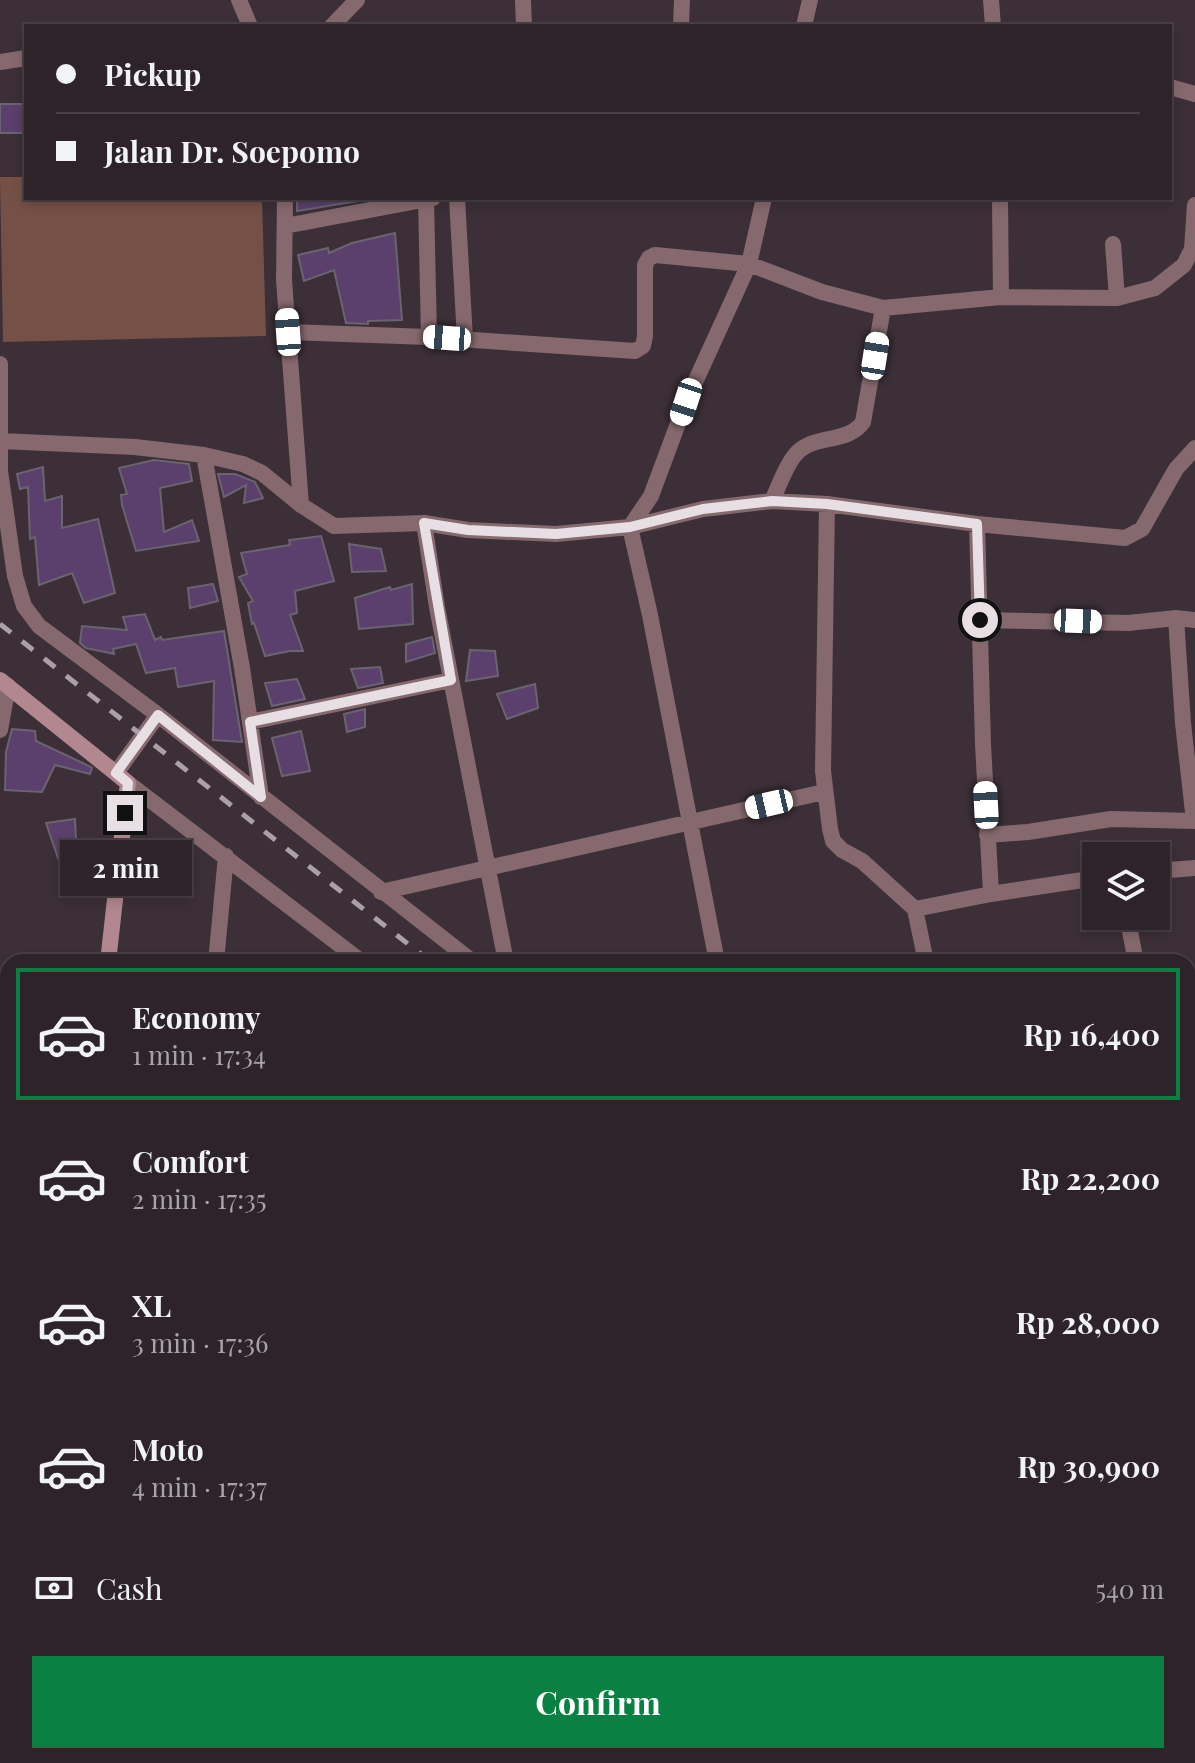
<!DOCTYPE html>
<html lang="en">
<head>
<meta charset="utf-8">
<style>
  :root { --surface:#2d2329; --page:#392f35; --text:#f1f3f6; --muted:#a7a4a8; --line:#484046; --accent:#0b8043 }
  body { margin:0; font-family:"Playfair Display",serif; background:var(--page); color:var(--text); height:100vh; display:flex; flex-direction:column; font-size:30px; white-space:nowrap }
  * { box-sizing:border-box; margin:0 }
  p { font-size:26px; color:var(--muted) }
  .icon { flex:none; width:44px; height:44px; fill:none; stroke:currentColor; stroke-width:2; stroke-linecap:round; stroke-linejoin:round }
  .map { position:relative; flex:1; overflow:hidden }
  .details { position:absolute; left:0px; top:954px; width:1196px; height:810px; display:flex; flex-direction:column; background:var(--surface); border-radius:24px 24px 0 0; box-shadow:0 4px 12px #0003,0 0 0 2px var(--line) }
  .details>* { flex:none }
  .guide { position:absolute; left:24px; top:24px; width:1148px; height:176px; border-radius:0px; box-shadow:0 4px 12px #0003,0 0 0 2px var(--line); display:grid; align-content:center; height:176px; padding:0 32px; background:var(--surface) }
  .fabs { position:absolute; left:1082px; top:842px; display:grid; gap:16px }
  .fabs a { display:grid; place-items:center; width:88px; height:88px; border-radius:0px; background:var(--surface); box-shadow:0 4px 12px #0003,0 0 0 2px var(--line); font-size:40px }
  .end { position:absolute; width:36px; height:36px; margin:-18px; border:10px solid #e7dfe4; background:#111; box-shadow:0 0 0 4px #111 }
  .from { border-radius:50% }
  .bubble { position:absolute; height:56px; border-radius:0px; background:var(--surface); box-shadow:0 4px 12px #0003,0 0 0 2px var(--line); font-size:26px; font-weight:700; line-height:56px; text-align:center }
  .car { position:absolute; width:24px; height:48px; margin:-24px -12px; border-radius:10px; box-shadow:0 0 6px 2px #0007; background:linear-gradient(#fff 24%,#345 0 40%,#fff 0 76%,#345 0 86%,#fff 0) }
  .guide b { display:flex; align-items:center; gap:28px; height:76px; font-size:30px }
  .guide b+b { border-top:2px solid var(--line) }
  .guide i { width:20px; height:20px; background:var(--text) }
  ul { padding:14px 0 0; list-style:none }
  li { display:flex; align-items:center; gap:24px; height:132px; margin:0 16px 12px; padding:0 16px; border:4px solid transparent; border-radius:0px }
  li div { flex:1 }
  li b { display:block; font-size:30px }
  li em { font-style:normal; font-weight:700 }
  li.current { border-color:var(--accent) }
  li>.icon { width:72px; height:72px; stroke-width:1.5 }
  .pay { display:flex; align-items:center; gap:20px; height:88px; padding:0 32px; font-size:30px }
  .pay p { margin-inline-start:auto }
  .primary-button { display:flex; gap:16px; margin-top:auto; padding:16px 32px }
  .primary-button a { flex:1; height:92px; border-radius:0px; background:var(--accent); color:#fff; font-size:32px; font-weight:700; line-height:92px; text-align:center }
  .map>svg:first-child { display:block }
  .green { fill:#755047 }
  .building { fill:#5b3f6c; stroke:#6a6370; stroke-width:2 }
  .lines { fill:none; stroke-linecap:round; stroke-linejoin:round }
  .street { stroke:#85696e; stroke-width:16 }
  .secondary { stroke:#b2878f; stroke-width:16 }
  .rail { stroke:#aaa0a6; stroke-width:5; stroke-dasharray:14 14; stroke-linecap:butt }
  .route { stroke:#e7dfe4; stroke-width:10 }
</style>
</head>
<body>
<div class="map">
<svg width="1195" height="1763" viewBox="0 0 1195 1763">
  <rect width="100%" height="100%" fill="#3c2f37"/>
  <!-- green -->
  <path class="green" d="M0,177H26V198H262L266,336L3,342Z"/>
  <!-- building -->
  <path class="building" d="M0,104H26V133H0Z
    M297,198H357L358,201L297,211Z
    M395,233L402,320L368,321V324L346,323L334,270L304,281L298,255L328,248L329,253L352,243Z
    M154,460L189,464L192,481L160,488L164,532L192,520L199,541L136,551L122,505L121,495L127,494L119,468Z
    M43,467L45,501L62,496V528L98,519L115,593L84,603L72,573L39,585L35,537L30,539L28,487L20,489L17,474Z
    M218,474H235L255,482L263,498L244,503L246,485L224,497Z
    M321,536L334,581L295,591L297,613L290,615L303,651H290L265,656L254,623L252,624L248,603L253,601L239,577L247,574L241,553L290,545L289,540Z
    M349,544L381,549L386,571L352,572Z
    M213,584L218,601L190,608L188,588Z
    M412,584L413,624L359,629L355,598L390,587L391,590Z
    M145,614L155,640L161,637L162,640L224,631L242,742L213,740L214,681L178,687L175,668L146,673L136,644L113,649L114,654L86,648L80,643L82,626L127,630L123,617Z
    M432,637L435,653L406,662V644Z
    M470,650L495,651L498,676L466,681Z
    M380,667L383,683L358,688L351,669Z
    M297,679L305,699L272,706L265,683Z
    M535,684L538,708L507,719L497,694Z
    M365,709V727L347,732L344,714Z
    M12,729L35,731L36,741L89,766L92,768L90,774L55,765L42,792L5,790L6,752Z
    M301,731L310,771L282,776L272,738Z
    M75,819L77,860L59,861L46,823Z"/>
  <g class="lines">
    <!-- street -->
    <path class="street" d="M239,0L250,26
      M523,0L524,26
      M991,0L993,26
      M332,26L357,0
      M681,26L682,0
      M804,26L810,0
      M0,62L26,58
      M1170,87L1195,94
      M285,198L284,280L301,505
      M457,198L465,339
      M1000,198L1001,297
      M426,199L429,337
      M285,226L433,198
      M1113,244L1117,298
      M288,332L429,337L635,351L643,346L645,336V265L649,258L655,255L749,264L822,292L883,308L1001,297L1117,298L1155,288L1184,265L1192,249L1195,205
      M0,364V471L15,576L24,606L39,626L158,715L473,962
      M0,441L135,447L204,455L243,464L262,473L301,505L334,526L424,523L468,530L556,534L630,527L703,509L772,501L827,504L977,524L1125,538L1142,529L1176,469L1195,448
      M204,455L242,668L261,797
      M772,501C779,486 785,467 795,455C813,433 847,445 863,422L883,308
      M827,504L823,771L830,829L833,841L842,850L862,861L915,909L926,962
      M424,523L437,607L506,962
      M1176,618L1183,723L1194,821
      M980,620L1128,623L1176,618L1195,620
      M250,722L451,680
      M0,730L8,686
      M116,773L158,715
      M128,783L362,962
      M987,835L1028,832L1111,819L1195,821
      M1156,871L1195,868
      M381,892L824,792
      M991,894L1096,878
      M915,909L991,894L983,744L977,524
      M1127,916L1136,962
      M216,962L226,856
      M717,962L650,615L630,527L651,496L686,402L749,264L764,198
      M0,992L8,994
      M1188,1039L1195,1038
      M6,1087L8,1073
      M1188,1124L1195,1122
      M0,1169L8,1171
      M1188,1176L1195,1174
      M0,1289L8,1290
      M0,1438H8
      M0,1548H8
      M201,1756L203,1763
      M515,1756L517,1763
      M0,1763L42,1759"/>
    <!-- secondary -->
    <path class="secondary" d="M0,680L128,783L108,962
      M901,1756L903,1763
      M42,1763V1756
      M701,1763L724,1756"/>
    <!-- rail -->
    <path class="rail" d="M0,624L431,962
      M1188,1615L1195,1623
      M1188,1633L1195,1641"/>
  </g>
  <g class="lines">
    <!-- route -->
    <path class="route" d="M125,813L128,783L116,773L158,715L261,797L250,722L451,680L424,523L468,530L556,534L630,527L703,509L772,501L827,504L977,524L980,620"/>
  </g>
</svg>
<div class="fabs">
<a><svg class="icon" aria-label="layers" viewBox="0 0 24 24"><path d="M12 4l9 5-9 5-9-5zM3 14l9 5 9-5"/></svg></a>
</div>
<i class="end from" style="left:980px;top:620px"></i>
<i class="end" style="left:125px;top:813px"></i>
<div class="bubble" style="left:60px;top:840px;width:132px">2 min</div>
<i class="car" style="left:288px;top:332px;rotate:356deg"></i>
<i class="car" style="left:447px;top:338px;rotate:274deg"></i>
<i class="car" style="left:875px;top:356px;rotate:9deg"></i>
<i class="car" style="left:686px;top:402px;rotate:198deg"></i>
<i class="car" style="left:1078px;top:621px;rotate:92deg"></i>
<i class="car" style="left:769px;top:804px;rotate:257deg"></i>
<i class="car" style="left:986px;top:805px;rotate:357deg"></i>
<div class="guide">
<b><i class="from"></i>Pickup</b>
<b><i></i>Jalan Dr. Soepomo</b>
</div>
<section class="details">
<ul>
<li class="current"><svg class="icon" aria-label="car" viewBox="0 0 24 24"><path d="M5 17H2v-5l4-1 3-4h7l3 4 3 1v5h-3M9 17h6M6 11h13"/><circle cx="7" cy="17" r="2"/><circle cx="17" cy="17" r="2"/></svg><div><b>Economy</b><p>1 min · 17:34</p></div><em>Rp 16,400</em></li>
<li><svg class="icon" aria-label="car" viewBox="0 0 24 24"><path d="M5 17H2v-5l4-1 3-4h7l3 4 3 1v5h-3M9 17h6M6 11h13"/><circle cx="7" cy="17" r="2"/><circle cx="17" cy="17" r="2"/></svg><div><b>Comfort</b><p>2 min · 17:35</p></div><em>Rp 22,200</em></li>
<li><svg class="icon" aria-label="car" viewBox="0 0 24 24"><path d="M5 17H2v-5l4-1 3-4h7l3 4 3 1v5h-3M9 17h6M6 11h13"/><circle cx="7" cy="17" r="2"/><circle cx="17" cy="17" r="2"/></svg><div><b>XL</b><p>3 min · 17:36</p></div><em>Rp 28,000</em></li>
<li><svg class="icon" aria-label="car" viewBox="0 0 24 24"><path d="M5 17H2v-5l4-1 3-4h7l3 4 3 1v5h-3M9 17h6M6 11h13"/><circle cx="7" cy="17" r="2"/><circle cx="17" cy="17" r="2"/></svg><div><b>Moto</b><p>4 min · 17:37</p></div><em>Rp 30,900</em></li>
</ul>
<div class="pay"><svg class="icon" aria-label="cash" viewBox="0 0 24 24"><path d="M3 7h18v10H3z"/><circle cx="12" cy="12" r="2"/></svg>Cash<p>540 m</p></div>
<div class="primary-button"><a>Confirm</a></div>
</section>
</div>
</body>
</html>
